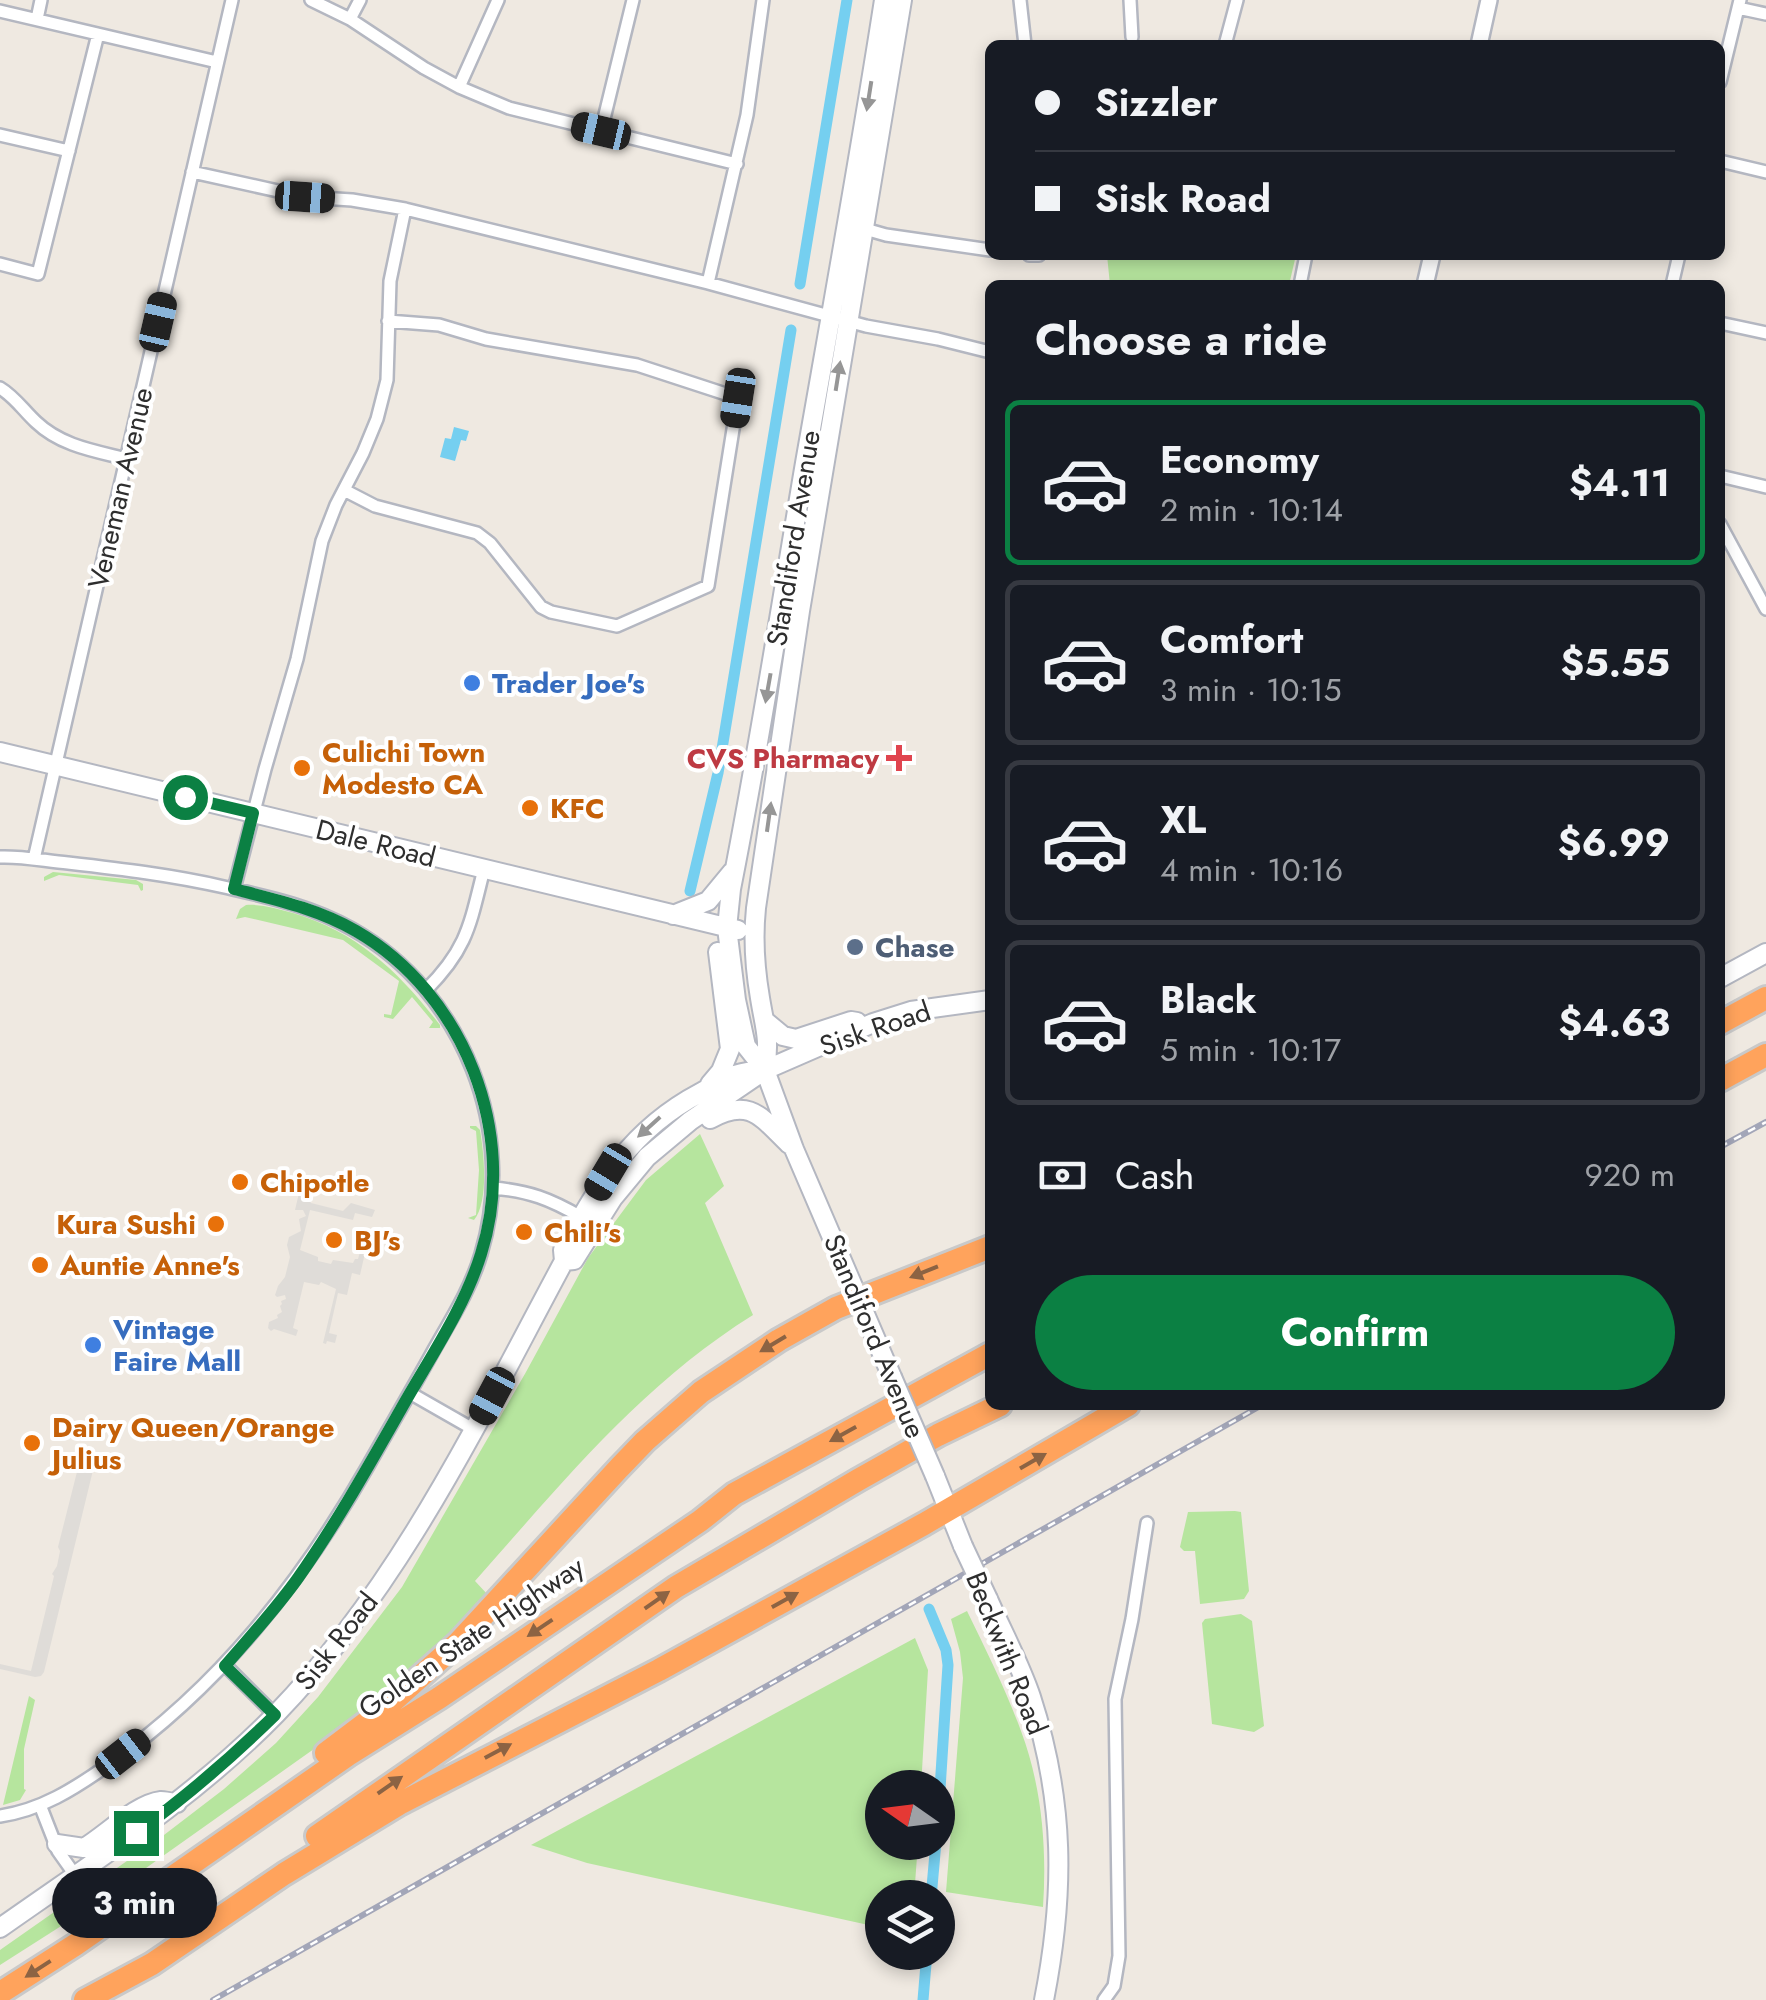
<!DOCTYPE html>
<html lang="en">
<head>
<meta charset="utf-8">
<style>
  :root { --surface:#171b24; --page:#242831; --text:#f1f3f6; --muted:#9ea1a6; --line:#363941; --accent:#0b8043 }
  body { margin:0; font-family:Jost,sans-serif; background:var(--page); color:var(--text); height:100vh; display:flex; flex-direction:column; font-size:38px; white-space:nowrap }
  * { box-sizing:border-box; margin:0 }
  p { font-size:32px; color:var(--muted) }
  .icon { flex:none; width:55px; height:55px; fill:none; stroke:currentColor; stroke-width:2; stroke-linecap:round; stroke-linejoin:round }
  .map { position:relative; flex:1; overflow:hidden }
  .details { position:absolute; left:985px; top:280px; width:740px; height:1130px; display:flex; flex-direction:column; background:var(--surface); border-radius:15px; box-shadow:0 5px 15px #0003 }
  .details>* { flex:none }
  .top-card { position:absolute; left:985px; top:40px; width:740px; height:220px; border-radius:15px; box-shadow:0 5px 15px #0003; display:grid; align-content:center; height:220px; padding:0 50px; background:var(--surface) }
  .needle { width:65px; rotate:284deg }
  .fabs { position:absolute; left:865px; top:1770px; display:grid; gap:20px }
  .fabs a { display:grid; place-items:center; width:90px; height:90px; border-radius:50%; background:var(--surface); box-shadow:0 5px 15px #0003; font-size:50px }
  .end { position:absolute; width:45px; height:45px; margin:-22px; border:12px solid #0b8043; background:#fff; box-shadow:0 0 0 5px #fff }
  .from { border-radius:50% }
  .bubble { position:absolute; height:70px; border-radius:35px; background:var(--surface); box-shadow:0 5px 15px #0003; font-size:32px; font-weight:700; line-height:70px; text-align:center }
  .car { position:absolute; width:30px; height:60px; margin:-30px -15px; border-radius:12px; box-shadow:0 0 8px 2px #0007; background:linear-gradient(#222 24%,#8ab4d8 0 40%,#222 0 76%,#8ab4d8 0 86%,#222 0) }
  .top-card b { display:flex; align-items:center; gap:35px; height:95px; font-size:38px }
  .top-card b+b { border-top:2px solid var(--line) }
  .top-card i { width:25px; height:25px; background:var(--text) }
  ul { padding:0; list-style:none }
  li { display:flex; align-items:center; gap:30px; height:165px; margin:0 20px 15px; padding:0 30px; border:5px solid var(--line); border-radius:15px }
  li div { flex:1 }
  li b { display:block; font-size:38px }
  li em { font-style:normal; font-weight:700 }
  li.active { border-color:var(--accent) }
  li>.icon { width:90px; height:90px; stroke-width:1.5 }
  h2 { padding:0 50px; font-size:45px; line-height:120px }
  .pay { display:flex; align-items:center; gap:25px; height:110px; padding:0 50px; font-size:38px }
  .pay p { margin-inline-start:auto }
  .button { display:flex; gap:20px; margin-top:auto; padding:20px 50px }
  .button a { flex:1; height:115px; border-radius:60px; background:var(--accent); color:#fff; font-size:40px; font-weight:700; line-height:115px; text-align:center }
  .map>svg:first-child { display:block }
  .green { fill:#b6e59e }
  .plaza { fill:#dfdcd8 }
  .water { fill:#75cff0 }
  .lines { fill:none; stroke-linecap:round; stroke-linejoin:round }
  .canal { stroke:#75cff0; stroke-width:11 }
  .minor-casing { stroke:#b4b7c1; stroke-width:16 }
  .tertiary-casing { stroke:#b4b7c1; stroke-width:20 }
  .secondary-casing { stroke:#b4b7c1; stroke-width:22 }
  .motorway-casing { stroke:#c9c9c9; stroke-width:28 }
  .minor { stroke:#fff; stroke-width:11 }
  .tertiary { stroke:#fff; stroke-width:15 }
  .secondary { stroke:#fff; stroke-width:18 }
  .motorway { stroke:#ffa35c; stroke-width:22 }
  .rail-casing { stroke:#a3a6b8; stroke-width:6 }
  .rail { stroke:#fff; stroke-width:2.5; stroke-dasharray:8; stroke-linecap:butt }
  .secondary-bridge-casing { stroke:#b4b7c1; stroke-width:22; stroke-linecap:butt }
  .secondary-bridge { stroke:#fff; stroke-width:18 }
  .oneway { fill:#969696 }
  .oneway2 { fill:#8c6343 }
  .route { stroke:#0b8043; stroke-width:12 }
  .shop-dot { fill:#3f7fe0; stroke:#fff; stroke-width:4 }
  .health-dot { fill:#e0444e; stroke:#fff; stroke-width:4 }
  .food-dot { fill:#e8710a; stroke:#fff; stroke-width:4 }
  .service-dot { fill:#5c6f8a; stroke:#fff; stroke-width:4 }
  .labels { text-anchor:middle; stroke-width:8; stroke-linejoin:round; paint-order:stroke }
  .street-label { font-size:28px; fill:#2e2e2e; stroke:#fff }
  .shop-label { font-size:28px; font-weight:bold; fill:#366cbe; stroke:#fff; text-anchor:start }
  .food-label { font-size:28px; font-weight:bold; fill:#c56008; stroke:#fff; text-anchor:start }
  .health-label { font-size:28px; font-weight:bold; fill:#be3a42; stroke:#fff; text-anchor:end }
  .service-label { font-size:28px; font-weight:bold; fill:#4e5e75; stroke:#fff; text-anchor:start }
</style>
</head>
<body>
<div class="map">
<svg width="1766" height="2000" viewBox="0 0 1766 2000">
  <rect width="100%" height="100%" fill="#efe9e1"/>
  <!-- green -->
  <path class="green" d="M1107,255H1296L1289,285H1110Z
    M53,872L136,880L143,884V890L141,891L138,885L59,875L44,881V877Z
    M246,905C262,904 278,909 293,913C359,933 399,972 440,1025V1028H429L433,1022L412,997L393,1019L384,1017V1014L391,1015L399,981L343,940L245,917L236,919L240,909Z
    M470,1126H476L480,1130C484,1153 489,1202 474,1220L468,1218L476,1215L479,1170L476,1131L470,1128Z
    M700,1134L724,1186L705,1203L753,1315C641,1385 562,1483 475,1581L488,1595L412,1671L328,1739L91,1907L0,1965V1950L164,1835L224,1789L276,1743L318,1697L402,1587L526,1372L588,1258L646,1180Z
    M1235,1511L1241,1512L1249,1591L1244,1599L1200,1604L1195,1551H1184L1180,1547L1188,1512Z
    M967,1611C986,1650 1006,1690 1021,1731C1042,1787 1047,1848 1043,1907L946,1892L963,1678L960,1652L951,1619Z
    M1241,1614L1252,1621L1264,1726L1254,1732L1212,1724L1202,1623L1205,1619Z
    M915,1638L928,1670L921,1787L882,1788V1842L918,1843L914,1897L882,1898V1928L587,1863L531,1845Z
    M29,1696L35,1700L24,1749V1789L26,1790L20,1800L3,1805Z"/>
  <!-- plaza -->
  <path class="plaza" d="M302,1192L314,1195L309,1200L311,1203L343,1211L351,1203L375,1210L372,1217L355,1213L353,1220L310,1210L300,1250L318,1257V1261L331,1264L333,1260L353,1263L355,1259H358L360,1252H362L368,1229L370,1231L360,1275L352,1273L347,1295L338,1293L329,1333L337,1335L335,1343L327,1341L326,1344L323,1343L336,1289L321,1282L319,1285L304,1282L293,1328L298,1330L296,1336L274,1329L271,1331L268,1328L269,1322L278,1318L277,1315L282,1312L280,1306L282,1304L281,1301L286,1299L285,1295L277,1297L275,1295L278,1286L285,1277L290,1257L287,1245L289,1237L301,1231L299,1219L306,1216L303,1210H295L299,1193Z
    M85,1448L95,1462L44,1672L41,1676L35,1677L0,1669V1664L31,1671L54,1576L52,1574L57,1566L60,1551L58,1547L79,1464L82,1461Z"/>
  <!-- water -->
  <path class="water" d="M454,427L469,431L466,441L461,440L455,461L440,457L445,438L451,439Z"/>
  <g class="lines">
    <!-- canal -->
    <path class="canal" d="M800,284L847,0
      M690,891L718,773L791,330
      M929,1609L946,1650L948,1665L938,1820
      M931,1898L936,1842
      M923,2000L927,1952"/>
    <!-- minor casing -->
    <g class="minor-casing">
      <path id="minor" d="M311,0L350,19L424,68L459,87L509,108L737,164
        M1020,0L1025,45
        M1130,0L1132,37
        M1738,8L1766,14
        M0,11L217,62
        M37,19L41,0
        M350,19L360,0
        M1225,45L1237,0
        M1720,82L1740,0
        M459,87L498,0
        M601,131L633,0
        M0,135L69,151
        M1720,161L1766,172
        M192,172L305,197L352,200L405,209L708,283L866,326L938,339L990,352
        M865,229L886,235L990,250
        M1029,255H1039
        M0,264L38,274L98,34
        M708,283L747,115L763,0
        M1300,285L1306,255
        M1672,285L1679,255
        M1720,323L1766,333
        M0,388C15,397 23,410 36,422C61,446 95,451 127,459
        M1720,476L1766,487
        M344,490L375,506L477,533L490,543L541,607L551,612L617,626L708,586L738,398L637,365L486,339L439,325L388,321
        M1720,524L1766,609
        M0,857C22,856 45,861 68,863C120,869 172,875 224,887C268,897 312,906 352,929C464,992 518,1132 481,1254C471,1288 452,1318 435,1348C413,1388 390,1427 368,1466C301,1583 219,1687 108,1765C74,1789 41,1810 0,1816
        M34,859L232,0
        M234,889L265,769L297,659L322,541L336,505L363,453L377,419L387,380L390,281L405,209
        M426,990C468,948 470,924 484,869
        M493,1188C529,1191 550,1199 581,1217
        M410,1393L473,1429
        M225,1665L275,1715
        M40,1805L58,1851L75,1875
        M1104,2000L1114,1986L1119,1956L1115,1699L1132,1619L1147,1523"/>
    </g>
    <!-- tertiary casing -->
    <g class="tertiary-casing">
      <path id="tertiary" d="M1479,45L1489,0
        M1425,285L1432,255"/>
    </g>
    <!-- secondary casing -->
    <g class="secondary-casing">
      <path id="secondary" d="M884,0C860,155 832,309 805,463C781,605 759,748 731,889L727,928L736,1000L746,1046L765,1070L794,1149L892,1377
        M0,752L738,930
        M673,915L708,901L732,872
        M1720,978L1766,953
        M765,1021L783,1036L796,1039L851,1021L857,1022
        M765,1070C770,1038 765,1029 760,998C755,969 753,937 756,908L800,611L902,0
        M710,1084L721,1071L730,1049L718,952
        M710,1119C750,1097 761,1117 789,1144
        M564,1261L574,1260L613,1198L647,1157L690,1121L765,1070L873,1023L911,1011L990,1000
        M935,1476L963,1546
        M988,1599C1002,1631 1020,1664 1031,1697C1065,1802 1065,1893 1044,2000
        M57,1844L84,1848C106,1835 136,1804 161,1801C164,1801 174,1803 177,1803
        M0,1928C95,1861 194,1798 276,1714C401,1585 480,1417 564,1261L563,1250C600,1183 630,1130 700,1093C728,1078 732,1072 765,1070"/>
    </g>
    <!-- motorway casing -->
    <g class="motorway-casing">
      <path id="motorway" d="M1720,1023L1766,998
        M1720,1080L1766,1055
        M326,1753L383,1710L458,1643L619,1468L645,1441L701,1392L779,1340L836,1308L990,1247
        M317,1836L676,1587L858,1480L938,1435L1000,1405
        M0,1993L75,1945L348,1755L439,1698L700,1521L734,1494L990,1354
        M85,2000L152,1964L284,1874L399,1804L659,1670L924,1524L1128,1405"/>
    </g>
    <!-- minor -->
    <use href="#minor" class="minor"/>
    <!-- tertiary -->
    <use href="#tertiary" class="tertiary"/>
    <!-- secondary -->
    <use href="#secondary" class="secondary"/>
    <!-- motorway -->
    <use href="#motorway" class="motorway"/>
    <!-- rail casing -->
    <g class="rail-casing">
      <path id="rail" d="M1720,1147L1766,1122
        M213,2000L1262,1405"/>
    </g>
    <!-- rail -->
    <use href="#rail" class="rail"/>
    <!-- secondary-bridge casing -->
    <g class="secondary-bridge-casing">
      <path id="secondary-bridge" d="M892,1377L935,1476
        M963,1546L988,1599"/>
    </g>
    <!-- secondary-bridge -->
    <use href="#secondary-bridge" class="secondary-bridge"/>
  </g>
  <!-- one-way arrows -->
  <defs><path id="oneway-solid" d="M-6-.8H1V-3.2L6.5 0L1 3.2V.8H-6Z" transform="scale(2.5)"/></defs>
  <g class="oneway">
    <use href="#oneway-solid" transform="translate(869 96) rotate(99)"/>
    <use href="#oneway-solid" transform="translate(838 376) rotate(-81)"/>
    <use href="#oneway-solid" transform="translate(768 688) rotate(100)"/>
    <use href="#oneway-solid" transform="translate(769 817) rotate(-82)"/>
    <use href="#oneway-solid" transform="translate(649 1127) rotate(138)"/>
  </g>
  <g class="oneway2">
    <use href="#oneway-solid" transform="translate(924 1272) rotate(158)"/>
    <use href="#oneway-solid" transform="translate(773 1344) rotate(149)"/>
    <use href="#oneway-solid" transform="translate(843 1434) rotate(151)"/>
    <use href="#oneway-solid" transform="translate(1033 1461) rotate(-30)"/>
    <use href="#oneway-solid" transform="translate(657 1600) rotate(-35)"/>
    <use href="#oneway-solid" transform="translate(785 1600) rotate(-29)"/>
    <use href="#oneway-solid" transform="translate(540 1628) rotate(146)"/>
    <use href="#oneway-solid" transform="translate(498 1751) rotate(-28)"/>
    <use href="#oneway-solid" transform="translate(390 1785) rotate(-35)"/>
    <use href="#oneway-solid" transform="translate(38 1969) rotate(147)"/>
  </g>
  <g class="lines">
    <!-- route -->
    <path class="route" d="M136,1833C186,1797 231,1758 275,1715L225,1666C250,1637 276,1609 298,1578C336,1524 368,1467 401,1409C429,1359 464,1309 481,1254C519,1134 465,994 356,931C318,909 277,900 234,889L253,813L185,797"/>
  </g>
  <!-- markers -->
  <g class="shop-dot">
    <circle cx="472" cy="683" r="10"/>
    <circle cx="93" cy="1345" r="10"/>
  </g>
  <path class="health-dot" d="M894 743h10v10h10v10h-10v10h-10v-10h-10v-10h10z"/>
  <g class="food-dot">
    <circle cx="302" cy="768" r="10"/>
    <circle cx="530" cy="808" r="10"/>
    <circle cx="240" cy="1182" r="10"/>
    <circle cx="216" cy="1224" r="10"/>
    <circle cx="524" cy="1232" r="10"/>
    <circle cx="334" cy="1240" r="10"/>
    <circle cx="40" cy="1265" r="10"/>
    <circle cx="32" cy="1443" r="10"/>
  </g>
  <circle class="service-dot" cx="855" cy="947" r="10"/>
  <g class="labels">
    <!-- street labels -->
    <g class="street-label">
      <text transform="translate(120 488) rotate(-77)" y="10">Veneman Avenue</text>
      <text transform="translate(793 538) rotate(-81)" y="10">Standiford Avenue</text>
      <text transform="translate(376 843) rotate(14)" y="10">Dale Road</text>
      <text transform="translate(875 1028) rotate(-19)" y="10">Sisk Road</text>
      <text transform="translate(875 1336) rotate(67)" y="10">Standiford Avenue</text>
      <text transform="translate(471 1637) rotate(-34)" y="10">Golden State Highway</text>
      <text transform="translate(336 1641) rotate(-52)" y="10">Sisk Road</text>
      <text transform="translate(1007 1653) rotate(68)" y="10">Beckwith Road</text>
    </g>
    <!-- shop labels -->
    <g class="shop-label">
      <text x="492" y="693">Trader Joe's</text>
      <text x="113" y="1339">Vintage<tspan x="113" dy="32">Faire Mall</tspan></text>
    </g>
    <!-- food labels -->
    <g class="food-label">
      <text x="322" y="762">Culichi Town<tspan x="322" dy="32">Modesto CA</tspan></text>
      <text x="550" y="818">KFC</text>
      <text x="260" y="1192">Chipotle</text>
      <text x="196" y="1234" text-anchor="end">Kura Sushi</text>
      <text x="544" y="1242">Chili's</text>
      <text x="354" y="1250">BJ's</text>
      <text x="60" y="1275">Auntie Anne's</text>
      <text x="52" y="1437">Dairy Queen/Orange<tspan x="52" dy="32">Julius</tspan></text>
    </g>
    <!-- health labels -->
    <g class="health-label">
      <text x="879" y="768">CVS Pharmacy</text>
    </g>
    <!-- service labels -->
    <g class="service-label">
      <text x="875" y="957">Chase</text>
    </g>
  </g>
</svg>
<div class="fabs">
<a><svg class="needle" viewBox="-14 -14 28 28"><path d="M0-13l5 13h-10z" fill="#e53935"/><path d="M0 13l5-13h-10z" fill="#9ea1a6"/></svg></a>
<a><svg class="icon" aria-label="layers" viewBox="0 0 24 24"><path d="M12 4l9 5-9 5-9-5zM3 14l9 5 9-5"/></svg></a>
</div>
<i class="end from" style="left:185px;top:797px"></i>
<i class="end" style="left:136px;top:1833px"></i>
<div class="bubble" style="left:52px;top:1868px;width:165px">3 min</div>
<i class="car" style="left:601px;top:131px;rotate:283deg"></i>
<i class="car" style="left:305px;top:197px;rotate:94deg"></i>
<i class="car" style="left:158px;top:322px;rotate:13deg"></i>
<i class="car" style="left:738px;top:398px;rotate:189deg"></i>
<i class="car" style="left:608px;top:1172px;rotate:211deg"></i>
<i class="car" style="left:492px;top:1396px;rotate:208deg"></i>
<i class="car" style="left:123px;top:1754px;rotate:52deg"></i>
<div class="top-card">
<b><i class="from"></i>Sizzler</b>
<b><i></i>Sisk Road</b>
</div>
<section class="details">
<h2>Choose a ride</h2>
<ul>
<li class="active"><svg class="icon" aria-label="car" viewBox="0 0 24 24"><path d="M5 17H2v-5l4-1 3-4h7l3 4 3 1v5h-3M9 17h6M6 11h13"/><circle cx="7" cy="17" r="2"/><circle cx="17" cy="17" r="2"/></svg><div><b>Economy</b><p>2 min · 10:14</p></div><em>$4.11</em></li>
<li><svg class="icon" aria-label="car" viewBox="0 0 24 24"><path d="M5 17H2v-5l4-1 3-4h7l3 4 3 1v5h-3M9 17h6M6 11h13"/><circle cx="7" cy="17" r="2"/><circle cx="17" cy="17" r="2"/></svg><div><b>Comfort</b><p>3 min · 10:15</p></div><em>$5.55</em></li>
<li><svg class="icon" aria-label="car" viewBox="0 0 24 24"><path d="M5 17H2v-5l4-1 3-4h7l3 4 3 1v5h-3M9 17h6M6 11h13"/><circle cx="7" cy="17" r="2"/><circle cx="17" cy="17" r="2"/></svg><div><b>XL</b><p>4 min · 10:16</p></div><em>$6.99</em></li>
<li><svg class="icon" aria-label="car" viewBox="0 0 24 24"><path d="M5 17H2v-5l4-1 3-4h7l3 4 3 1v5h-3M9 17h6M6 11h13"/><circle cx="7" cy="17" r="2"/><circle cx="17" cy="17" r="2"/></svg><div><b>Black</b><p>5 min · 10:17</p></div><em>$4.63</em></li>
</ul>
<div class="pay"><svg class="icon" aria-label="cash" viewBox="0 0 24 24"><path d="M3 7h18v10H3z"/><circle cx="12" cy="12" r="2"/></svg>Cash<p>920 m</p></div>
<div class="button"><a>Confirm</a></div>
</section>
</div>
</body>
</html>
